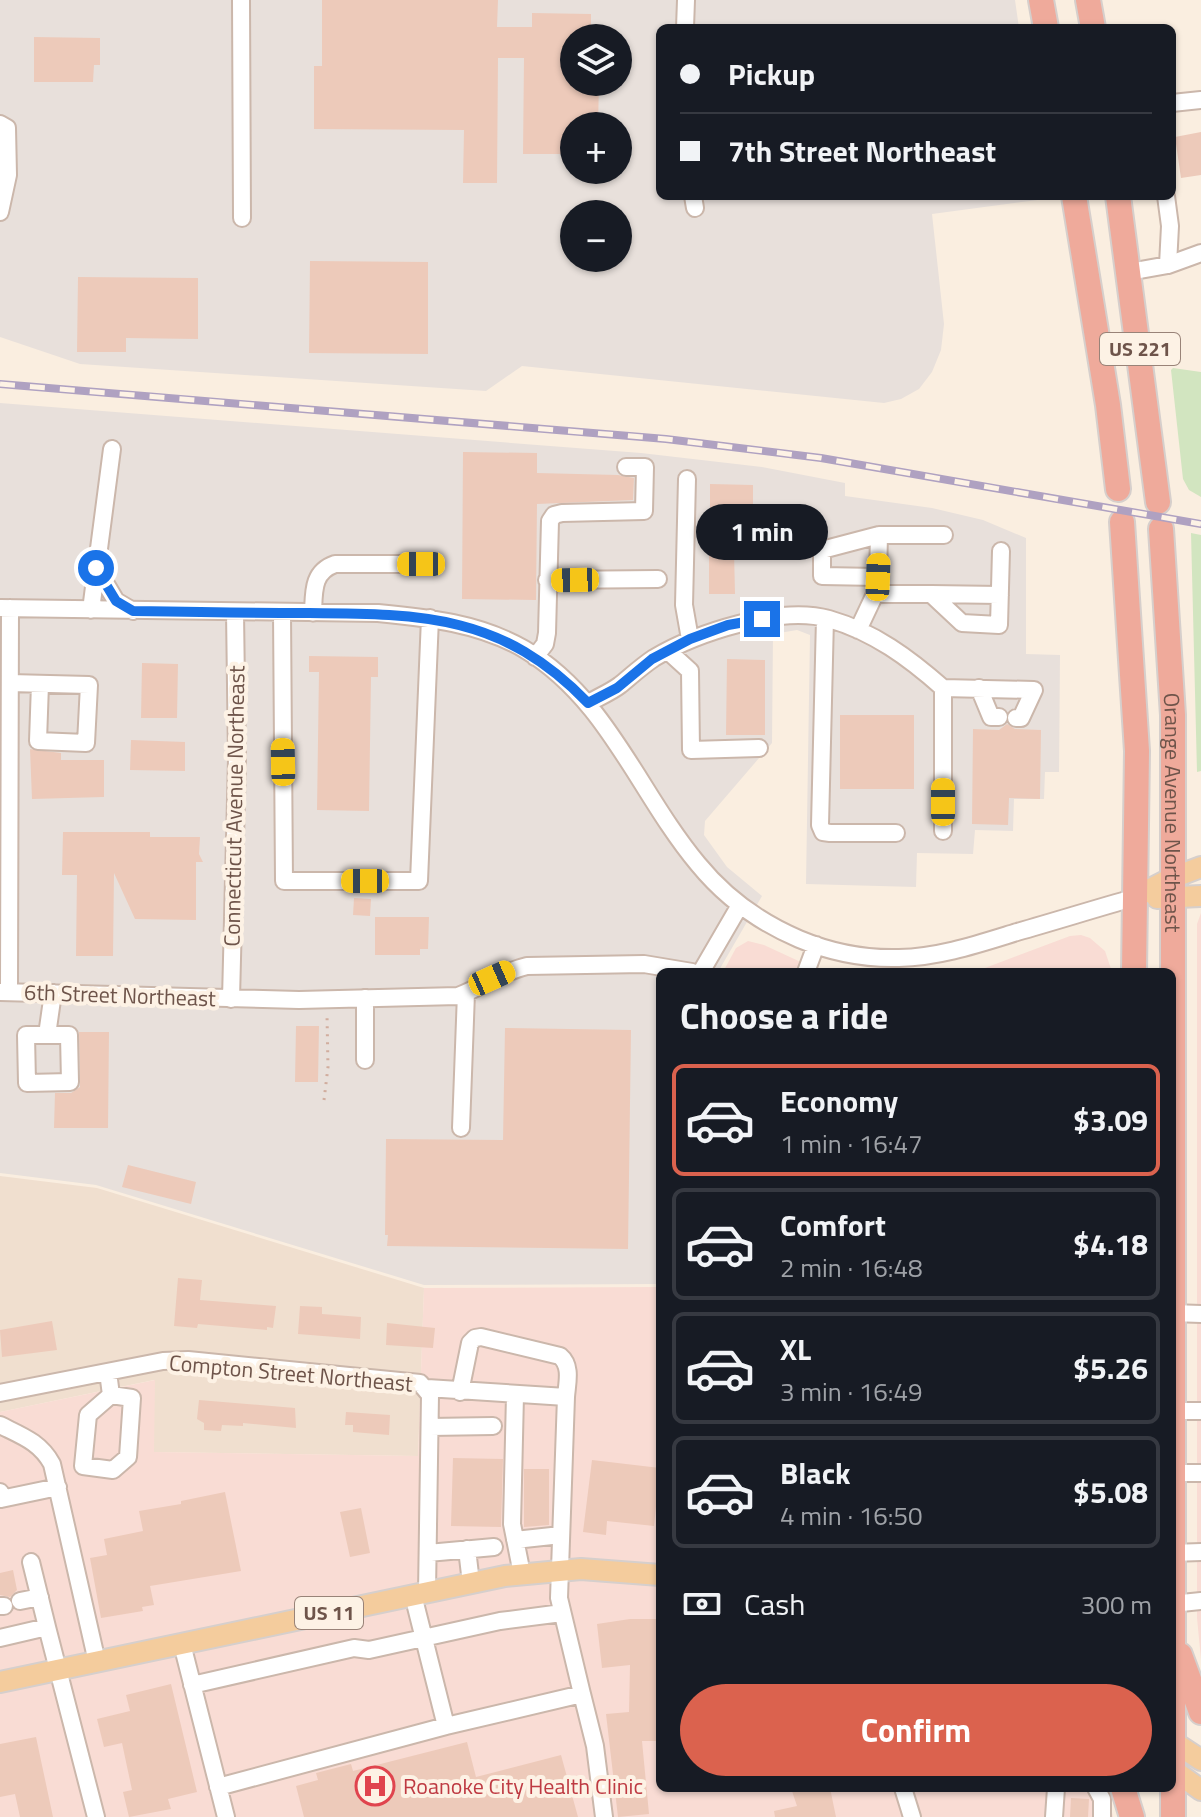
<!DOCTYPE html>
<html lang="en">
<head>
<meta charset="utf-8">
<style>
  :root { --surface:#171b24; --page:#20242c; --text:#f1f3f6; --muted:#9ea1a6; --line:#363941; --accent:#db624e }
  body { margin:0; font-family:"Titillium Web",sans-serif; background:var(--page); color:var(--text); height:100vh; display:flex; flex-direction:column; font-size:30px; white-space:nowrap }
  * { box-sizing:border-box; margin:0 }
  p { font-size:26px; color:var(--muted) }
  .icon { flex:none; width:44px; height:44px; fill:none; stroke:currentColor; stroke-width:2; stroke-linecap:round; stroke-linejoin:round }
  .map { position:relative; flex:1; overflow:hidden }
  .side { position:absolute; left:656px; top:968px; width:520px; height:824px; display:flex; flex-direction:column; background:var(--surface); border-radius:12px; box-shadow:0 2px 6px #0004 }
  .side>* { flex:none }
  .hud { position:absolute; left:656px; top:24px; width:520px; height:176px; border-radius:12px; box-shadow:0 2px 6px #0004; display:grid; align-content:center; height:176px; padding:0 24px; background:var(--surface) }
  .buttons { position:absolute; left:560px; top:24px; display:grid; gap:16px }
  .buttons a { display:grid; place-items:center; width:72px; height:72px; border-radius:50%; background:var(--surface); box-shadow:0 2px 6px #0004; font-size:40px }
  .end { position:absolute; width:36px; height:36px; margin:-18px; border:10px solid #1a73e8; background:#fff; box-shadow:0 0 0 4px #fff }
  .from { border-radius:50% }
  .bubble { position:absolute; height:56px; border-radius:28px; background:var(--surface); box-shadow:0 2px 6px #0004; font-size:26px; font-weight:700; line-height:56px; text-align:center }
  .car { position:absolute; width:24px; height:48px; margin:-24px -12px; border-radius:10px; box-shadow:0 0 6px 2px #0007; background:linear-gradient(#f5c518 24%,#345 0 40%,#f5c518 0 76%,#345 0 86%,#f5c518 0) }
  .hud b { display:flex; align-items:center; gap:28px; height:76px; font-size:30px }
  .hud b+b { border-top:2px solid var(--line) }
  .hud i { width:20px; height:20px; background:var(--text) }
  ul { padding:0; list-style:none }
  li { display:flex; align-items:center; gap:24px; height:112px; margin:0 16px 12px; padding:0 8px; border:4px solid var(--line); border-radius:12px }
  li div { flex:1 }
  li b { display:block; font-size:30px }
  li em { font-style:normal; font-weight:700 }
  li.selected { border-color:var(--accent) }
  li>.icon { width:72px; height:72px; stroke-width:1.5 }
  h2 { padding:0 24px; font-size:36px; line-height:96px }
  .pay { display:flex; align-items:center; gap:20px; height:88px; padding:0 24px; font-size:30px }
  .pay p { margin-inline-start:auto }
  .button { display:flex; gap:16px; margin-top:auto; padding:16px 24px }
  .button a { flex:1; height:92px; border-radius:48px; background:var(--accent); color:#fff; font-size:32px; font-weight:700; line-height:92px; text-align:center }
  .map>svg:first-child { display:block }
  .residential { fill:#f0dfcf }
  .commercial { fill:#f9dcd4 }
  .industrial { fill:#e8e0db; fill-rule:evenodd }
  .green { fill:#d2e5c0 }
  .building { fill:#edcaba }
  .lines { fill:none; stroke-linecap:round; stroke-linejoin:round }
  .minor-casing { stroke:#cbb7ab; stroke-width:20 }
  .major-casing { stroke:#d6cfcc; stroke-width:24 }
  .highway-casing { stroke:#d6cfcc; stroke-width:28 }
  .path { stroke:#d1ad9e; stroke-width:3; stroke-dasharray:2 6; stroke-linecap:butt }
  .minor { stroke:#fff; stroke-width:16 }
  .major { stroke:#f4cc9d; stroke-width:20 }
  .highway { stroke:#efaa9b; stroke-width:24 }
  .rail-casing { stroke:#afa1c1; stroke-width:8 }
  .rail { stroke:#fdf2e5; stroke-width:5; stroke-dasharray:15; stroke-linecap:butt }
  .route { stroke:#1a73e8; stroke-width:10 }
  .labels { text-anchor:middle; stroke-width:8; stroke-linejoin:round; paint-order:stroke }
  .shield { fill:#fdf2e5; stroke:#998378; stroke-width:2 }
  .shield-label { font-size:20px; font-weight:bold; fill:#6e544a }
  .street-label { font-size:22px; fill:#6e544a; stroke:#fdf2e5 }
  .health-label { font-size:22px; fill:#be3a42; stroke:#fdf2e5; text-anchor:start }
</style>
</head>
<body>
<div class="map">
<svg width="1201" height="1817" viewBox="0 0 1201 1817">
  <rect width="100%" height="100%" fill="#faeee0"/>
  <!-- residential -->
  <path class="residential" d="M0,1176L97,1188L424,1288L418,1456L153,1452L154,1380L0,1412Z"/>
  <!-- commercial -->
  <path class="commercial" d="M1201,913V1659L1197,1618V924Z
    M1081,935L1090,938L1105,951L1112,972H964L985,968L1070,936Z
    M748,941L764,945L818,970L831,972H723L736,948Z
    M660,1287V1788H1107L1113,1817H0V1412L155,1380L154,1452L418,1456L424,1288Z"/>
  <!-- industrial -->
  <path class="industrial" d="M0,0H1015L1019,28H660V196H1044L1045,199L932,214L944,324L941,350L932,372L919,389L901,399L884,403L522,366L486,391L80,364L0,337ZM574,38H618V82H574ZM574,126H618V170H574ZM574,214H618V258H574Z
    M0,403L641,453L762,467L845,483V496L932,508L983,520L1026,538V654L1060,655L1059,772H1045L1044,799H1014L1013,831L975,830L973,854L917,853L916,887L806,884L810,635L797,630L773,634L772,743L705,821L704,835L727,867L762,896L718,972H660V1284L424,1285L96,1185L0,1173Z"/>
  <!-- green -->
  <path class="green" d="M1173,368L1201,372V497L1189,490L1183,479L1171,370Z
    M1191,533L1201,535V771L1197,772Z"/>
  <!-- building -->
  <path class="building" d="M322,0H498L497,27H532V13L591,14V38H574V82H599L598,126H574V154H523L524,58H498L497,183H463L464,130L314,129V66H322Z
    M34,37L100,38V65H94L93,82H34Z
    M1201,132V175L1181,178L1175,137Z
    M310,261L428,262V354L309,353Z
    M78,277L198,278V339L126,338V352H77Z
    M463,452L537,453V473L618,475L634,478L633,500L537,504L536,600L462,599Z
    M710,484L753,485V513H710Z
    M709,551H734L735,594H709Z
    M309,656L378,657V677H371L369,811L317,810L319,672H309Z
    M727,659L765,660V735H726Z
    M142,663L178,664L177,718H141Z
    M840,715H914V789H840Z
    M1007,724L1015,729L1041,730L1040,799L1009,798L1008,825L972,824L973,729L999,730Z
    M131,740L185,742V771L130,770Z
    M30,749L61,753V760H104V797L32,799Z
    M63,832H150V837H200L199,854L203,862H196V920L135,919L114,873L113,956H76L77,875H62Z
    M354,898L371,899L370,916L353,915Z
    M375,917H429L428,949H420V955H375Z
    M296,1026H319L318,1082H295Z
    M505,1028L631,1030L628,1249L387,1246L388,1235H385L386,1139L503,1140Z
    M79,1032H109L108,1128H54L55,1093H71L80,1087Z
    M128,1165L196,1182L191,1204L122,1187Z
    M178,1278L202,1280L200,1300L276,1306L273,1328L267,1327V1330L198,1324L197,1328L174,1326Z
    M300,1306L322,1307V1314L361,1317L360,1339L298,1334Z
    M52,1321L57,1350L2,1357L0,1330Z
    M387,1323L435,1328L433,1348L386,1345Z
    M199,1400L295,1408L296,1428L243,1423V1426L222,1425L221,1431L204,1430V1423L197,1419Z
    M346,1412L390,1415L389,1435L353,1432V1425H345Z
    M453,1458L503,1459L501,1527L451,1526Z
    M592,1460L660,1468L654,1526L607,1521L606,1535L583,1532Z
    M524,1469H549V1525L524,1527Z
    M225,1492L241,1571L150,1586L154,1605L142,1607L143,1611L101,1618L90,1558L107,1555L104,1539L143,1531L139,1511L181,1504V1501Z
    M361,1508L370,1553L350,1557L340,1512Z
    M13,1570L17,1590L10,1597L0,1595V1573Z
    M630,1619H660L658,1741H642L649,1814L618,1817L606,1714L629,1712L630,1665L602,1668L597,1624Z
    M171,1684L197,1792L168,1799L171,1809L129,1817L123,1792L132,1790L122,1743L104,1747L97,1719L130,1711L126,1695Z
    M36,1737L53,1817H20L15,1794L0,1797V1744Z
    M467,1742L476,1777L561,1755L578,1817H304L296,1786L318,1780L316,1773L351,1764L353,1771Z
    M791,1788H830L836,1817H775L774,1811L797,1806Z
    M1071,1798L1089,1799L1088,1817H1070Z"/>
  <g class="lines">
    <!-- minor casing -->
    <g class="minor-casing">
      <path id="minor" d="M241,0L242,218
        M685,28L686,0
        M1172,103L1201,100
        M0,124L7,128L8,175L0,212
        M693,196L695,208
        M1168,265L1201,253
        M1129,272L1168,265L1170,226L1166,196
        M687,479L684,605L690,639
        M97,569L116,601L133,611
        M878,577L879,535
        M547,580L658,579
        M875,594H931L962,623L999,625L1001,551
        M931,594L1000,595
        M0,608L378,613C429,618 479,623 524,649C608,699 638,792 698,864C725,897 759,922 799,939C830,952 865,959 899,958C940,957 978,944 1017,932C1056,921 1094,909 1133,898
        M91,610L112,449
        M282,613L284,881H419L430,618
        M313,613C314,592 312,572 335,564H421
        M825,618L820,825L823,832L830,833H896
        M858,630L875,594L878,577L822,576V550L879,535H944
        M668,651L690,671L691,750L759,748
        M535,657L545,644L547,633L550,521L554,515L562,513L644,511L645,467H626
        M10,683L89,685L86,743L38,741L40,684
        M943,688L1034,690L1021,718H1016
        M979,688L991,717H999
        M588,703C599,697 611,692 620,685C631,676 642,666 654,658C696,633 780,605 829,619C874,632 909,658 943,688V831
        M701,972L740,905
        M806,972L816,945
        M9,991L10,608
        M0,992L299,1000L458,996C482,987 501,972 527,966L644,964L692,972
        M231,999L237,759L235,612
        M47,1035H26L27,1083L70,1082L69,1035H47L53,993
        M365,1060V998
        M461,1128L466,993
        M1172,1313L1201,1314
        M108,1372L111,1395L132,1398L128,1457L113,1470L83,1466L88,1415L111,1395
        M460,1392L470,1343L475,1338L481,1337L560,1356C572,1366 567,1383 566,1397
        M0,1393L163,1361L188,1360L420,1383L430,1395L427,1592
        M515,1395L512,1524L522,1574
        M1172,1411H1201
        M0,1425C22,1436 40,1442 52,1464L97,1662
        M430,1427L493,1426
        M1172,1473H1201
        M0,1492L1,1499L58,1487
        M515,1540L561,1535
        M467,1549L471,1583
        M428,1553L494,1547
        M1172,1553L1201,1552
        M31,1562L47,1627
        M413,1595L446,1726L582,1694L559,1598L566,1397L427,1388
        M20,1601L40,1597
        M1172,1604L1201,1601
        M0,1606H4
        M0,1638L47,1627L96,1817
        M182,1644L226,1817
        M192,1685L354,1648L369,1650L500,1621L562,1613
        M582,1694L595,1746L604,1817
        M218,1787L446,1726
        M903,1788L912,1817
        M1096,1788L1102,1799V1817
        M1054,1817L1056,1788"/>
    </g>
    <!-- major casing -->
    <g class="major-casing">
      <path id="major" d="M1133,898L1172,878L1201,867
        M1157,898L1201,896
        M0,1682L505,1576L581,1569L660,1575
        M1172,1741L1201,1760
        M1172,1769L1201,1790"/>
    </g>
    <!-- highway casing -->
    <g class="highway-casing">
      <g id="highway">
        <path d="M1041,0L1046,28"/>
        <path d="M1088,0L1093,28"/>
        <path d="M1074,196L1108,405L1118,489"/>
        <path d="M1118,196L1158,502"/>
        <path d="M1122,522L1137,751L1134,972"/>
        <path id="s1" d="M1161,529L1173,715V1817"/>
        <path d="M1180,1655L1201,1712"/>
        <path d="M1123,1788L1132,1817"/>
      </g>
    </g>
    <!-- path -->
    <path class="path" d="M324,1100L328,1067L327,1015"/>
    <!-- minor -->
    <use href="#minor" class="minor"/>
    <!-- major -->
    <use href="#major" class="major"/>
    <!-- highway -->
    <use href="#highway" class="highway"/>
    <!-- rail casing -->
    <g class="rail-casing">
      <path id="rail" d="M0,384L666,439L821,458L1201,524"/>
    </g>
    <!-- rail -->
    <use href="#rail" class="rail"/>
  </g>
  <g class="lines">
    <!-- route -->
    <path class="route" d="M96,568L116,601L133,611C190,612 247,613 303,613C421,614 501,613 588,703L617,688L652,659L690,639L728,625L762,619"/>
  </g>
  <!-- icons -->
  <defs>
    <g id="hospital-ring" transform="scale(2)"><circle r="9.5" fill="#fdf2e5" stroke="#e0444e" stroke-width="1.5"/><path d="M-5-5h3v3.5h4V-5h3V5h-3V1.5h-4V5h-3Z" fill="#e0444e"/></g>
  </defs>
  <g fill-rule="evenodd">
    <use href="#hospital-ring" x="375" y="1786"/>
  </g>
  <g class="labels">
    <!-- shield labels -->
    <g class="shield">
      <rect x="1100" y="333" width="80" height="32" rx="6"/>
      <rect x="295" y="1597" width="68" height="32" rx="6"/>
    </g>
    <g class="shield-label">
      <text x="1140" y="356">US 221</text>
      <text x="329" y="1620">US 11</text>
    </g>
    <!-- street labels -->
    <g class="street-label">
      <text transform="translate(234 806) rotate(-89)" y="8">Connecticut Avenue Northeast</text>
      <text dy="8" stroke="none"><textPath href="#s1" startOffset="284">Orange Avenue Northeast</textPath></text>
      <text transform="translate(120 995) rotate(2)" y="8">6th Street Northeast</text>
      <text transform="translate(291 1373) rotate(5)" y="8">Compton Street Northeast</text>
    </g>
    <!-- health labels -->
    <g class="health-label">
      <text x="403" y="1794">Roanoke City Health Clinic</text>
    </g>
  </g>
</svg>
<div class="buttons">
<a><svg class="icon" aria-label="layers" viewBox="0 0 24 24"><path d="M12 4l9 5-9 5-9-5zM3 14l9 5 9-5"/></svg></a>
<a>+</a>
<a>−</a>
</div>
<i class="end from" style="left:96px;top:568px"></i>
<i class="end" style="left:762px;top:619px"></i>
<div class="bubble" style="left:696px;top:504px;width:132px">1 min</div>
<i class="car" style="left:421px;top:564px;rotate:270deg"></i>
<i class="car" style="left:878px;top:577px;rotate:2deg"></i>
<i class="car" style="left:575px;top:580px;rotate:269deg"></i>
<i class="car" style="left:283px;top:762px;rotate:359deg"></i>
<i class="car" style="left:943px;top:802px;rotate:0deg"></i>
<i class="car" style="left:365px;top:881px;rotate:270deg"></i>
<i class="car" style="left:492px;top:978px;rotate:66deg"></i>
<div class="hud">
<b><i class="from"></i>Pickup</b>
<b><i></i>7th Street Northeast</b>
</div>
<section class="side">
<h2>Choose a ride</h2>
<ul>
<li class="selected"><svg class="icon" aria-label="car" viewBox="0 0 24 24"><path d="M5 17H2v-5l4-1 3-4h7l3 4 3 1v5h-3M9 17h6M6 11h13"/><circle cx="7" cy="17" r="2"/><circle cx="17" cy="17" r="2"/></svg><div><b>Economy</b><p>1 min · 16:47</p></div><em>$3.09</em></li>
<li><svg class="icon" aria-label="car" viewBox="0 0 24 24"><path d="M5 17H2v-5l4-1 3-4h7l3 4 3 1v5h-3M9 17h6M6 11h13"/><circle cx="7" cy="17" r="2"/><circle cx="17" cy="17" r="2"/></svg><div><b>Comfort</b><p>2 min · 16:48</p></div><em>$4.18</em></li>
<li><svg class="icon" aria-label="car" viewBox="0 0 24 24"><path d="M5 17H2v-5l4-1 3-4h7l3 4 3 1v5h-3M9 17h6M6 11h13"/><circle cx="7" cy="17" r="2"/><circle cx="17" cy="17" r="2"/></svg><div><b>XL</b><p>3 min · 16:49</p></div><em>$5.26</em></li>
<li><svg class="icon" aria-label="car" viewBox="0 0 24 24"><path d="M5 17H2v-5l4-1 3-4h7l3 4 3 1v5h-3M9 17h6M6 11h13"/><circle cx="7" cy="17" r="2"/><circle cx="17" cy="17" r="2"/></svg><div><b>Black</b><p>4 min · 16:50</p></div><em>$5.08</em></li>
</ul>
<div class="pay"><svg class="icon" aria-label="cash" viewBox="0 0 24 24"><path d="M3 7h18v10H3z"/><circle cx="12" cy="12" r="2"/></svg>Cash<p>300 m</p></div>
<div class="button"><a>Confirm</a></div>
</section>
</div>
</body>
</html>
